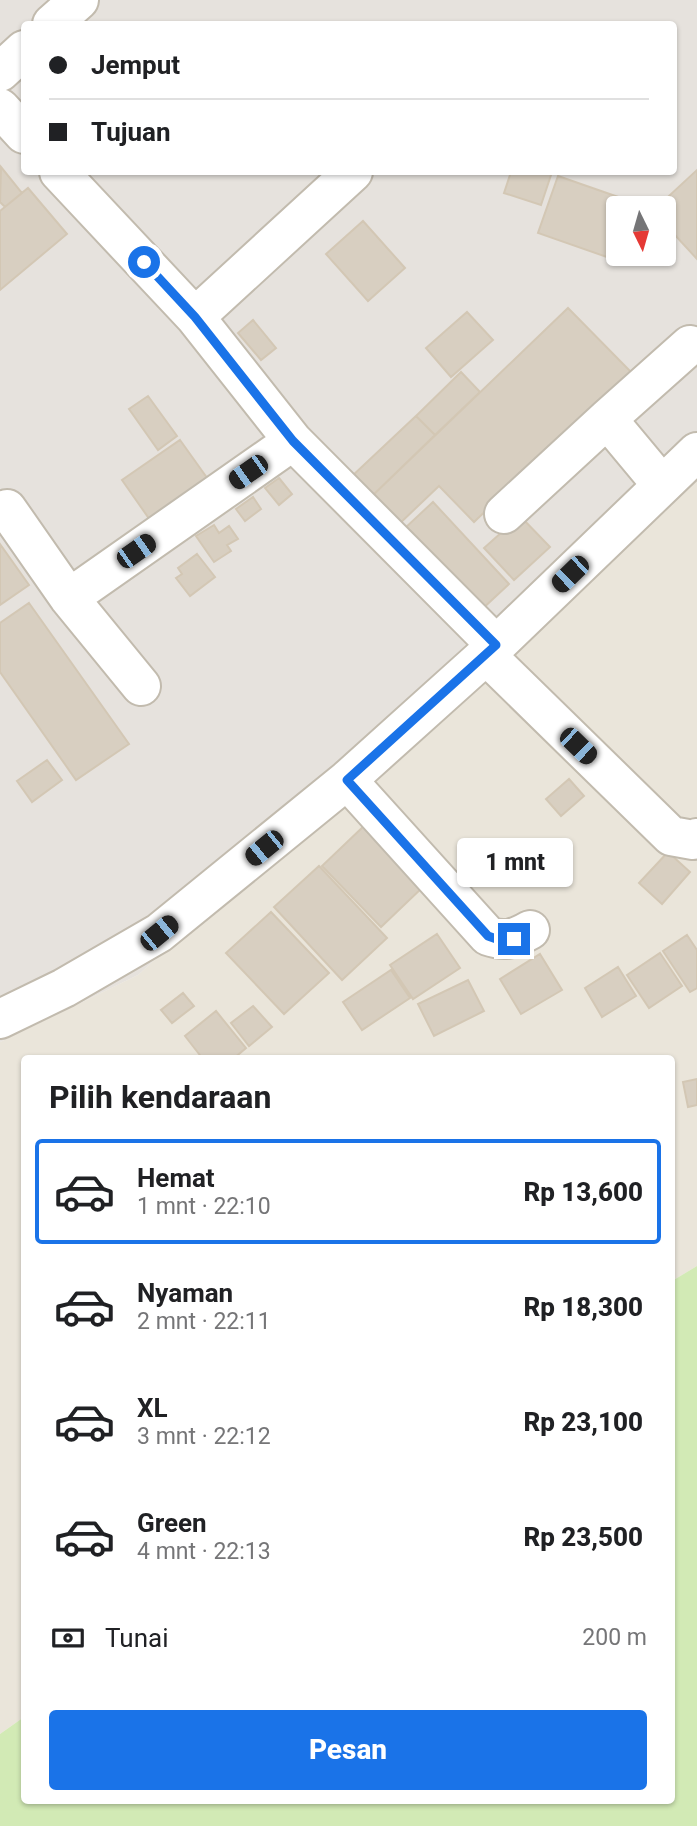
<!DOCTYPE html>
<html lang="id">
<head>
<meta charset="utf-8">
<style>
  :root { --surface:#fff; --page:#f2f2f2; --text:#202124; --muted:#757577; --line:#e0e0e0; --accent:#1a73e8 }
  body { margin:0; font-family:Roboto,sans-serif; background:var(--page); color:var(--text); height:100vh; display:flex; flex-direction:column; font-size:26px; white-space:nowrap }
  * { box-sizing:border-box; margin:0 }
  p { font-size:23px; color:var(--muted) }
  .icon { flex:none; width:38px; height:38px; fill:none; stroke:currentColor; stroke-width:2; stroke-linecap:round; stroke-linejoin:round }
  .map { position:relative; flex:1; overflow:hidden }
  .details { position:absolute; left:21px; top:1055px; width:654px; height:749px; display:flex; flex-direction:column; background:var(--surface); border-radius:7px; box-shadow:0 2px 5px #0004 }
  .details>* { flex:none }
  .guide { position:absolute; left:21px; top:21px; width:656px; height:154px; border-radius:7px; box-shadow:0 2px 5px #0004; display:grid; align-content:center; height:154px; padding:0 28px; background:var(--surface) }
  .needle { width:46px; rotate:175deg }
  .tools { position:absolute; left:606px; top:196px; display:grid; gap:14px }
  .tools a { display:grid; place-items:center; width:70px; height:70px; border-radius:7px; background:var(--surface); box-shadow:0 2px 5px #0004; font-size:35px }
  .end { position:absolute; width:32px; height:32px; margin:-16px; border:9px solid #1a73e8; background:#fff; box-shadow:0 0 0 4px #fff }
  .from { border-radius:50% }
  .bubble { position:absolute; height:49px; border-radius:7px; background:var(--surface); box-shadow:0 2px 5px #0004; font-size:23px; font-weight:800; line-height:49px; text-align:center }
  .car { position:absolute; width:21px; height:42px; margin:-21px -10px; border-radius:9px; box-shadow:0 0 5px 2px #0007; background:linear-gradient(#222 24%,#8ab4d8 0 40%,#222 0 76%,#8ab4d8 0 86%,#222 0) }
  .guide b { display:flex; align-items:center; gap:24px; height:66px; font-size:26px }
  .guide b+b { border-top:2px solid var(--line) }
  .guide i { width:18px; height:18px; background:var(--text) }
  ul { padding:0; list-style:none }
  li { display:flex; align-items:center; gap:21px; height:105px; margin:0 14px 10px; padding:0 14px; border:4px solid transparent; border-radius:7px }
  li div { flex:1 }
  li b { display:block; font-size:26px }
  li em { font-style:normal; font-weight:800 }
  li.active { border-color:var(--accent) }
  li>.icon { width:63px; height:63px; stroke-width:1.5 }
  h2 { padding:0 28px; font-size:32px; line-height:84px }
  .pay { display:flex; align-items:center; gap:18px; height:77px; padding:0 28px; font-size:26px }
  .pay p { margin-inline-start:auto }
  .button { display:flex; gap:14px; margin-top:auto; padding:14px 28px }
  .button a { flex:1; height:80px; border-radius:7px; background:var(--accent); color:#fff; font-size:28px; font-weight:800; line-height:80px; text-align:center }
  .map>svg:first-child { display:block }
  .residential { fill:#eae5da }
  .industrial { fill:#e6e2dd; fill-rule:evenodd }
  .green { fill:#d2eab5 }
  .building { fill:#d8cfc1; stroke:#d3c7b4; stroke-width:2 }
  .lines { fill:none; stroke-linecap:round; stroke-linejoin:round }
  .minor-casing { stroke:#c2bbae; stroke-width:42 }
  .minor { stroke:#fff; stroke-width:38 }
  .route { stroke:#1a73e8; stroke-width:9 }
</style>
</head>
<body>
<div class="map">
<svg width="697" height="1826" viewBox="0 0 697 1826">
  <rect width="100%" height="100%" fill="#f6f3ec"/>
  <!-- residential -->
  <path class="residential" d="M697,457V1266L672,1281V1059H24V1717L0,1734V1042L138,975L346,787Z"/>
  <!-- industrial -->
  <path class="industrial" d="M0,0H697V457L346,787L138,975L0,1042ZM24,24H674V172H24ZM618,208H663V254H618Z"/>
  <!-- green -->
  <path class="green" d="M697,1266V1826H0V1734L24,1717V1801H672V1281Z"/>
  <!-- building -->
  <path class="building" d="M1,167L22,193L5,207L0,202Z
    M697,170V259L663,222V208H656Z
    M511,172H552L541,205L504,193Z
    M558,176L647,207L618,208V254H631L627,264L538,233Z
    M28,188L67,234L0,290V211Z
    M363,221L405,268L368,301L326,254Z
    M568,308L631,372L474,522L439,486L397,526L370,498Z
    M467,312L493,340L451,377L426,348Z
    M253,320L276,348L261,360L238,333Z
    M461,372L480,392L435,435L416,416Z
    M148,396L177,436L158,450L129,409Z
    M416,416L435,435L370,498L350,478Z
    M180,440L215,489L157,530L122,480Z
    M279,478L292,494L279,505L265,488Z
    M253,497L261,509L245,521L236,509Z
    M433,502L509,584L480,611L404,529Z
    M520,516L550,547L514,580L484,548Z
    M214,525L219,533L229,526L238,539L227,545L231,551L214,562L196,536Z
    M0,544L29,585L0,605Z
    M197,554L215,577L190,596L176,578L182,574L178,568Z
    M29,603L129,744L76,780L0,672V623Z
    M47,760L62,780L32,802L17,781Z
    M569,779L584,796L561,816L546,799Z
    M365,825L424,886L381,927L322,866Z
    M668,852L690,872L662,904L639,883Z
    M319,866L387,938L342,980L274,907Z
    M271,912L329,973L284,1014L226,953Z
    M437,934L460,968L413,999L390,965Z
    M687,935L697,950V988L690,992L663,951Z
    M660,953L682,986L649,1008L627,975Z
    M540,954L562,990L521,1014L500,979Z
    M618,967L636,996L602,1017L585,988Z
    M391,970L410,998L362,1030L343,1002Z
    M468,980L484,1011L434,1036L418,1004Z
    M183,993L194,1006L172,1023L161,1010Z
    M253,1006L272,1027L249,1046L231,1023Z
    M216,1011L246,1048L233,1059H203L185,1036Z
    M697,1079V1105L688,1107L683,1082Z"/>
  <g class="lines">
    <!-- minor casing -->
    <g class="minor-casing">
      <path id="minor" d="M52,24L79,0
        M0,72L24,50
        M0,108L24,134
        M59,172L195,317L293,441L496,645
        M195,317L353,172
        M662,485L607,419L690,345
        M7,509L69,598L141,686
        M504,514L607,419
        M69,598L293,441
        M486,655L671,836L693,840L697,838
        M347,780L488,936C505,942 514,939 530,930
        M0,1019L64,988L159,933L347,780L486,655L697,452"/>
    </g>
    <!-- minor -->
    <use href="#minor" class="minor"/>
  </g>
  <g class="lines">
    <!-- route -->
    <path class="route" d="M144,262L195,317L293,441L496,645L347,780L488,936L502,941L514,939"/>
  </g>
</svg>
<div class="tools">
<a><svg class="needle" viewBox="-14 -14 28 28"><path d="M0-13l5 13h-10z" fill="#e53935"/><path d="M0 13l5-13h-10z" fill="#757577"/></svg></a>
</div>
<i class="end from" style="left:144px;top:262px"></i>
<i class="end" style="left:514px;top:939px"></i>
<div class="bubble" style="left:457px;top:838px;width:116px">1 mnt</div>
<i class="car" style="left:248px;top:472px;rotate:235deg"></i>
<i class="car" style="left:136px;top:551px;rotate:55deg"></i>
<i class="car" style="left:570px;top:574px;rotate:226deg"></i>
<i class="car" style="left:578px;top:746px;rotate:134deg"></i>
<i class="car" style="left:264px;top:848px;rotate:231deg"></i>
<i class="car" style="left:159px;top:933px;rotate:51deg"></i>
<div class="guide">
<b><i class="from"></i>Jemput</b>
<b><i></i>Tujuan</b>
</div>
<section class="details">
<h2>Pilih kendaraan</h2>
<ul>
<li class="active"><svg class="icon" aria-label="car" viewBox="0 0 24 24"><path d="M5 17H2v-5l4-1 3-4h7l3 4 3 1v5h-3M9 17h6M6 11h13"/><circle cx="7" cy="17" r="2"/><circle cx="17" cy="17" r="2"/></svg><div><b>Hemat</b><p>1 mnt · 22:10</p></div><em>Rp 13,600</em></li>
<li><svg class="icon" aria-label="car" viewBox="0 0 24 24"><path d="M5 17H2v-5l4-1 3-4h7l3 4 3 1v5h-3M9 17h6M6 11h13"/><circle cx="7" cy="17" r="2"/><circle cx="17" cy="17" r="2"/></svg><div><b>Nyaman</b><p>2 mnt · 22:11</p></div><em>Rp 18,300</em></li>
<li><svg class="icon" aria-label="car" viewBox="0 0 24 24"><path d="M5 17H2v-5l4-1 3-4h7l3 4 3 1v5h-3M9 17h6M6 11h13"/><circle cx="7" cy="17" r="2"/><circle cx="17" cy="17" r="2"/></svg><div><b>XL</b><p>3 mnt · 22:12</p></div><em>Rp 23,100</em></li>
<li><svg class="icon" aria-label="car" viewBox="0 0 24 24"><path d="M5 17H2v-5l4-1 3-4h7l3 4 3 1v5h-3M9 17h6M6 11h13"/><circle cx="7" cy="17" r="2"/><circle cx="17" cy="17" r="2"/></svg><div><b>Green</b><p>4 mnt · 22:13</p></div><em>Rp 23,500</em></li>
</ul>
<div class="pay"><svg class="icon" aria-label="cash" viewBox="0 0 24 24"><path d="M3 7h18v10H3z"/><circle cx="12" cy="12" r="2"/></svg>Tunai<p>200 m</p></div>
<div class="button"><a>Pesan</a></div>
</section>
</div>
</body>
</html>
